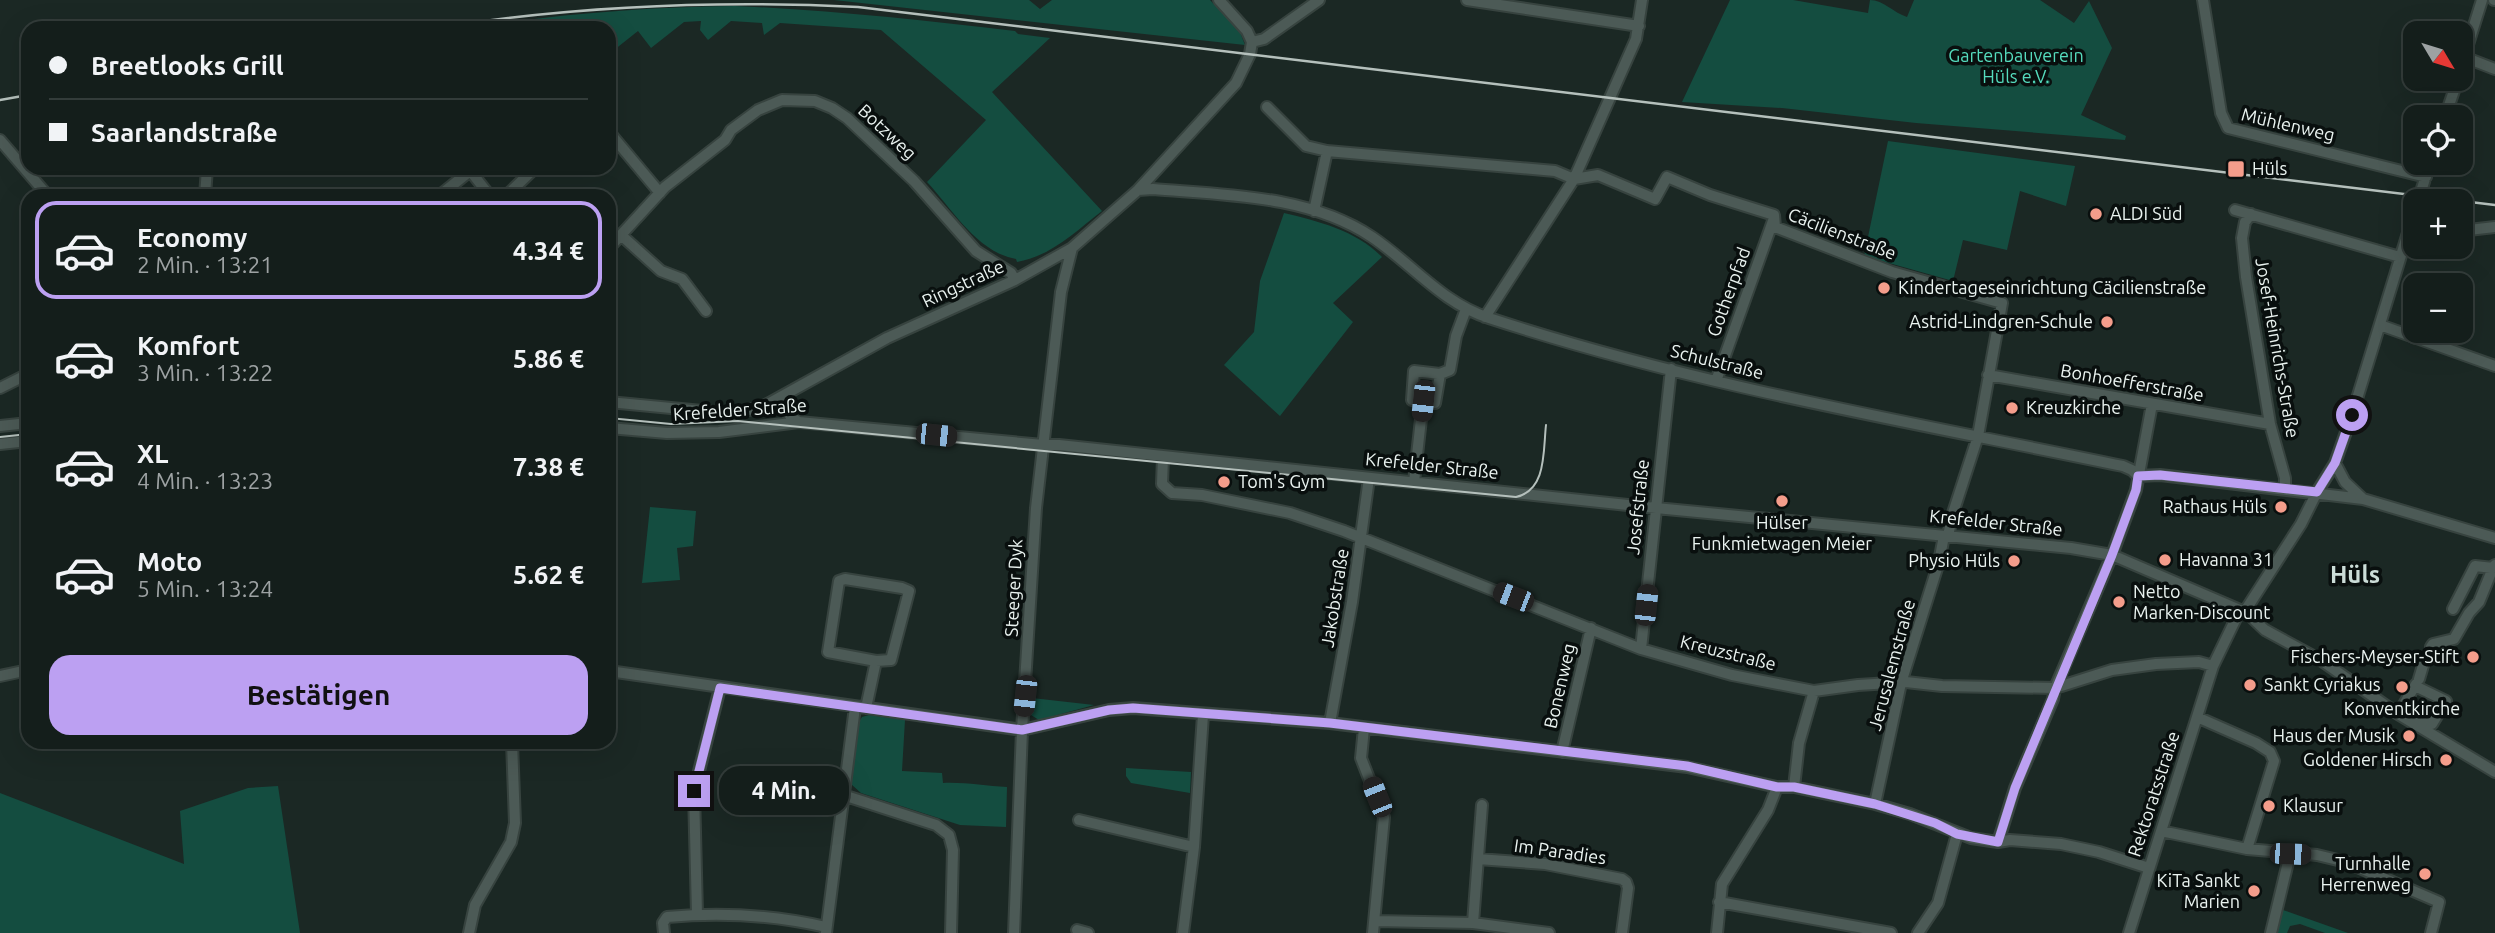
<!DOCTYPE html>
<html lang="de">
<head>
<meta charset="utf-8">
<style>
  :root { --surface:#141e1b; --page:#212b28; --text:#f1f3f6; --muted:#9da2a3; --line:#333c3a; --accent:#bca0f2 }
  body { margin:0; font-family:Ubuntu,sans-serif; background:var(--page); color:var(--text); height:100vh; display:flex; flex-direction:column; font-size:26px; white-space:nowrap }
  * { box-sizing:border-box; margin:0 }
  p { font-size:23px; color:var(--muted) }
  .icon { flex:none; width:38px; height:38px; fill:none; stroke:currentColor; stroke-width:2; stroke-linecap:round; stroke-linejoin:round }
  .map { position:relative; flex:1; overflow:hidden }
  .sheet { position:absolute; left:21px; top:189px; width:595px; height:560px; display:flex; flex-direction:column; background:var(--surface); border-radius:21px; box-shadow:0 7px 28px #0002,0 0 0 2px var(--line) }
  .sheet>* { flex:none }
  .hud { position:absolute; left:21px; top:21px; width:595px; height:154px; border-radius:21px; box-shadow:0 7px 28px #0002,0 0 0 2px var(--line); display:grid; align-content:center; height:154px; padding:0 28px; background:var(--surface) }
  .needle { width:46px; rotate:128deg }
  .buttons { position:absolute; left:2403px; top:21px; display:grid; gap:14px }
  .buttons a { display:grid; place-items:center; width:70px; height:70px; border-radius:14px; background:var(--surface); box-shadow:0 7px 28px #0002,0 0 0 2px var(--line); font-size:35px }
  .end { position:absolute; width:32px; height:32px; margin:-16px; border:9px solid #bca0f2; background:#111; box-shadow:0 0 0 4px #111 }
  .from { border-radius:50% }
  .bubble { position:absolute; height:49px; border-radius:21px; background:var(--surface); box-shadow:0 7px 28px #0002,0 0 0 2px var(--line); font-size:23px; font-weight:700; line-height:49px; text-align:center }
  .car { position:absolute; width:21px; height:42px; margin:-21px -10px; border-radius:9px; box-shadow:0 0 5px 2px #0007; background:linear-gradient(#222 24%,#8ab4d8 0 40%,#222 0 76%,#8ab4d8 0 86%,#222 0) }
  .hud b { display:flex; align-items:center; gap:24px; height:66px; font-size:26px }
  .hud b+b { border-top:2px solid var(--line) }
  .hud i { width:18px; height:18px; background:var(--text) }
  ul { padding:12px 0 0; list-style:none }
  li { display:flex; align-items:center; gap:21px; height:98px; margin:0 14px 10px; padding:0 14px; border:4px solid transparent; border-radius:21px }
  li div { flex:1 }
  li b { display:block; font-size:26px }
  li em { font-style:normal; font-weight:700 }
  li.selected { border-color:var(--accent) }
  li>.icon { width:63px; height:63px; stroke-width:1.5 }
  .button { display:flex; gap:14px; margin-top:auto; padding:14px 28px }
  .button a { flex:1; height:80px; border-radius:21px; background:var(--accent); color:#111; font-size:28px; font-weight:700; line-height:80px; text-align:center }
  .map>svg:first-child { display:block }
  .green { fill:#144d40 }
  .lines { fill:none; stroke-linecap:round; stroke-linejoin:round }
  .minor-casing { stroke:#37433f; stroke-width:14 }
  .minor { stroke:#4c5a56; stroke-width:10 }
  .tram { stroke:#b5c0bc; stroke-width:2 }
  .rail { stroke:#b5c0bc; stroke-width:2.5 }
  .route { stroke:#bca0f2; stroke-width:9 }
  .poi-dot { fill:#f49d8b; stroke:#090f0e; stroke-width:2.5 }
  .labels { text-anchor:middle; stroke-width:7; stroke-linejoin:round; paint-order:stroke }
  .park-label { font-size:18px; fill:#55dbbd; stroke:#090f0e }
  .street-label { font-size:18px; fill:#eaf3f0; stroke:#090f0e }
  .poi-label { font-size:18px; fill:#eaf3f0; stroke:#090f0e; text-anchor:start }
  .district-label { font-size:24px; font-weight:bold; fill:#cbdcd7; stroke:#090f0e }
</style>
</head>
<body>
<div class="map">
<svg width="2495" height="933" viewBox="0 0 2495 933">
  <rect width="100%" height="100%" fill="#1b2824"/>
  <!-- green -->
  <path class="green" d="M834,0H1029L1040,9L1052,0H1210L1240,32L1245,45Z
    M1730,0H1793L1868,13L1870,0C1883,0 1894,13 1907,17L1914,0H2040L2074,23L2089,1L2112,48L2081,115L2126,136L2125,140L1916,123L1782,108L1682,102Z
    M735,6C829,10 921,20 1015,31L1018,34L1050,38L992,92L1102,211C1075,232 1051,256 1017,262L1016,259C977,252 953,210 927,182L986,120L881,30L780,23L764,35L762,23L731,21L708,40L700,30L701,21L684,22L651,48L638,31L609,54V28H470C558,14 646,7 735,6Z
    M1888,141L2075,166L2066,206L2020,191L2007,250L1963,240L1953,281L1864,256Z
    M1284,213C1318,221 1357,231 1382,257L1333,303L1353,322L1280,416L1224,365L1254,332L1260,281Z
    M650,507L696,511L693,546L677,548L680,580L642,583Z
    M1032,698L1094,705L1039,720L1031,715Z
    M869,715L905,720L902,771L942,773L943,783C964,782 986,786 1007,787L1006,827L960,825L861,793L851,784L858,723L862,717Z
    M1126,768L1191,772L1190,793L1131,783L1126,776Z
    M278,786L300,933H0V793L184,864L180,811L248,788Z
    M2283,910L2348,933H2325L2300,924L2290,926L2287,933H2275L2280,912Z"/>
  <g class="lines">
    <!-- minor casing -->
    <g class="minor-casing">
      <path id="minor" d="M1467,0L1639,26
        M2203,0L2221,113L2228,128L2426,177
        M2494,0H2495
        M1252,42L1264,39L1319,0
        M2464,57L2495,69
        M2460,70L2482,0
        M1267,107L1306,146L1327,151L1555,171L1574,179L1598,175L1655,199L1667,177L1710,195L1774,215L1775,227L1892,272L2002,303L1978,436L1953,513L1948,536
        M2445,117L2458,79
        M609,132L660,193
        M0,140L48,196
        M468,168L490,196
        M1138,190L1153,189C1226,195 1309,195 1372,237C1412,264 1442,303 1489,318C1696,386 1911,422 2123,466L2132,470L2138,476
        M205,196L207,168
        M439,196L470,171
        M506,196L535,168
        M2418,201L2430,163
        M2235,210L2400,257
        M1314,211L1327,151
        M2251,214L2245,222L2242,238L2246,277L2270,424L2285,478V489
        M2460,231L2495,227
        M621,235L661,271L682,279L706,311
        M609,248L665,187L725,140L731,130L758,110L782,100L815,101L832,108L847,118L914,181L976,251L1011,273L1015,280
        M1485,317L1574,179L1636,39L1642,0
        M2380,325L2495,366
        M1440,374L1435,403L1412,400L1414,371L1440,374L1450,370L1456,336L1466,309
        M1988,375L2270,424
        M1716,381L1774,218
        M0,388L28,374
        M790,392C782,406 785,415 799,422
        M609,402L733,414L764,406L887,338L1015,280L1072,248L1138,190L1236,83L1250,54L1252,42L1247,31L1219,0
        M0,426L28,423
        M609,428L667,433L719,432L799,422L1043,445H1059L1656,508L2071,548L2112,555L2240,610
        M0,444L28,441
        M1163,457L1162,484L1172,493L1202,495L1290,513L1344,531L1641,649L1732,675L1814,691L1858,685L1906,682L1942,686L2055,688L2112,670L2156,664L2199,662L2213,666
        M2335,463L2345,482L2363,499
        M2138,476L2160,475L2363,499L2495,538
        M1414,482L1423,401
        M2453,609L2475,566L2493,568L2495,565
        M2245,611L2265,630L2322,661L2398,714L2495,772
        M2431,647L2433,644L2454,639L2469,613L2479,602L2493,568
        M1641,649L1671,369
        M609,671L1022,730L1109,710L1133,708L1330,723L1687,767L1777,787H1794L1875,804L1910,814L1971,838L1998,842L2010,840L2061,844L2099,852L2149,868
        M0,676L28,670
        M2419,679L2424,662
        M2415,686L2446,701L2432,724L2403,706L2416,684
        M866,708L876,661L891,660L909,591L902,588L845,579L839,581L828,652L876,661
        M2197,717L2256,743L2270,752L2274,761L2247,849
        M1330,723L1352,602L1369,478
        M1364,728L1361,758L1384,817L1373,933
        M1562,752L1591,628
        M1794,787L1799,743L1814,691
        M843,795L936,825L949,835L953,850L951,933
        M1875,804L1901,683L1939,562L1944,536
        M1079,820L1194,847
        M2161,831L2247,849L2317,855L2346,862L2439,902L2431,933
        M1998,842L2015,788L2053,699L2055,688L2112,555L2136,490L2152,404
        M1478,859L1545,864L1622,879L1626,882L1628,888L1622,933
        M1719,902L1891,933
        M697,914L694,791L720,688
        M1376,921L1473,923L1549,933
        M1473,923L1482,805
        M1077,930L1088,933
        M469,933L475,905L511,842L515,823L512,742
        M664,933L663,923L667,917C720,912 774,915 826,927
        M826,933L855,707
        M1014,933L1022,730L1036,508L1061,292L1072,248
        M1183,933L1194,847L1203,715
        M1717,933L1722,884L1768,810L1777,787
        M1918,933L1938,903L1957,834
        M2129,933L2213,666L2240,610L2245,611L2301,524L2317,492L2335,463L2352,415L2415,210
        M2271,933L2290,854"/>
    </g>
    <!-- minor -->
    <use href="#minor" class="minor"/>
    <!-- tram -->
    <path class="tram" d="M609,418L671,424L738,421L1516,497C1547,490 1543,451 1546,425
      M0,437L28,434"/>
    <!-- rail -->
    <path class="rail" d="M435,28C576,6 715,0 858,7L2495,205
      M0,100L28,95"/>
  </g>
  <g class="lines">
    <!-- route -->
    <path class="route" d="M694,791L720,688L1022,730L1109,710L1133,708L1330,723L1687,766L1777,787H1794L1875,804L1935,823L1957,834L1998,842L2015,788L2112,555L2136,490L2138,476L2160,475L2317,492L2335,463L2352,415"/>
  </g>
  <!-- markers -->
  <g class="poi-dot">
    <rect x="2227" y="160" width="18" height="18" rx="3.5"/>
    <circle cx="2096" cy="214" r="7"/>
    <circle cx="1884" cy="288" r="7"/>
    <circle cx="2107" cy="322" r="7"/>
    <circle cx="2012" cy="408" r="7"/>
    <circle cx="1224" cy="482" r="7"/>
    <circle cx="1782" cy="501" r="7"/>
    <circle cx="2281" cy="507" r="7"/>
    <circle cx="2165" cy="560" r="7"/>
    <circle cx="2014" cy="561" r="7"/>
    <circle cx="2119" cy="602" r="7"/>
    <circle cx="2473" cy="657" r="7"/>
    <circle cx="2250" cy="685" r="7"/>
    <circle cx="2402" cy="687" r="7"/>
    <circle cx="2409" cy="736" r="7"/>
    <circle cx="2446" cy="760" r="7"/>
    <circle cx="2269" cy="806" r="7"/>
    <circle cx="2425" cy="874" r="7"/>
    <circle cx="2254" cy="891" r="7"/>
  </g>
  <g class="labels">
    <!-- park labels -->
    <g class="park-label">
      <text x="2016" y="62">Gartenbauverein<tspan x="2016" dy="21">Hüls e.V.</tspan></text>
    </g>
    <!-- street labels -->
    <g class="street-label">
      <text transform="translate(2288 125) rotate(13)" y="6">Mühlenweg</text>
      <text transform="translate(887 132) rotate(43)" y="6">Botzweg</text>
      <text transform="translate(1842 234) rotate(21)" y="6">Cäcilienstraße</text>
      <text transform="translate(963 284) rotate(-25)" y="6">Ringstraße</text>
      <text transform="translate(1729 292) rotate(-70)" y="6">Gotherpfad</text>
      <text transform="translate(2277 348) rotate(80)" y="6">Josef-Heinrichs-Straße</text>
      <text transform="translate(1717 362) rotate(14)" y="6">Schulstraße</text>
      <text transform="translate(2132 383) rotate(10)" y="6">Bonhoefferstraße</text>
      <text transform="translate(740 410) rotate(-4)" y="6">Krefelder Straße</text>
      <text transform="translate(1432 466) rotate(6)" y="6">Krefelder Straße</text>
      <text transform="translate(1638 507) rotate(-84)" y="6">Josefstraße</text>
      <text transform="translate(1996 523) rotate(6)" y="6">Krefelder Straße</text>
      <text transform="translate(1014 588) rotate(-87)" y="6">Steeger Dyk</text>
      <text transform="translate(1335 598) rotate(-81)" y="6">Jakobstraße</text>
      <text transform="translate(1728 653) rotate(14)" y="6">Kreuzstraße</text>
      <text transform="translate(1892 665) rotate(-75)" y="6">Jerusalemstraße</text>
      <text transform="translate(1560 686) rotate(-77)" y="6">Bonenweg</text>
      <text transform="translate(2154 794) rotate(-72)" y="6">Rektoratsstraße</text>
      <text transform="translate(1560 852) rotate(8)" y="6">Im Paradies</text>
    </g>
    <!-- poi labels -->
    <g class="poi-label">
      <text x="2252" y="175">Hüls</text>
      <text x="2110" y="220">ALDI Süd</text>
      <text x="1898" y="294">Kindertageseinrichtung Cäcilienstraße</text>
      <text x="2093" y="328" text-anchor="end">Astrid-Lindgren-Schule</text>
      <text x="2026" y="414">Kreuzkirche</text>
      <text x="1238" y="488">Tom's Gym</text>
      <text x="2267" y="513" text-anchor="end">Rathaus Hüls</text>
      <text x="1782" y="529" text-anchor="middle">Hülser<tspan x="1782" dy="21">Funkmietwagen Meier</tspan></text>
      <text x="2179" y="566">Havanna 31</text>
      <text x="2000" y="567" text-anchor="end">Physio Hüls</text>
      <text x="2133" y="598">Netto<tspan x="2133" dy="21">Marken-Discount</tspan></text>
      <text x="2459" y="663" text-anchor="end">Fischers-Meyser-Stift</text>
      <text x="2264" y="691">Sankt Cyriakus</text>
      <text x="2402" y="715" text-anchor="middle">Konventkirche</text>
      <text x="2395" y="742" text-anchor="end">Haus der Musik</text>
      <text x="2432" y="766" text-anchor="end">Goldener Hirsch</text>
      <text x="2283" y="812">Klausur</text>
      <text x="2411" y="870" text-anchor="end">Turnhalle<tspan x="2411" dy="21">Herrenweg</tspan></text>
      <text x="2240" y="887" text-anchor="end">KiTa Sankt<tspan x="2240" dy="21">Marien</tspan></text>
    </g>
    <!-- district labels -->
    <g class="district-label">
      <text x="2355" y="583">Hüls</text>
    </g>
  </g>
</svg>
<div class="buttons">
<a><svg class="needle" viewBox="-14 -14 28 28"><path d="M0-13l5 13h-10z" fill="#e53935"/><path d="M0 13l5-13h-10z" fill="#9da2a3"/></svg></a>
<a><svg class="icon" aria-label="locate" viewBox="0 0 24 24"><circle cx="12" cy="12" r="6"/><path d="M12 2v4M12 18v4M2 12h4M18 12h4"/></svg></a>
<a>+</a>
<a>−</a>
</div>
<i class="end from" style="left:2352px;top:415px"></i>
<i class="end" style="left:694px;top:791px"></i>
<div class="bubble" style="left:719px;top:766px;width:130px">4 Min.</div>
<i class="car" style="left:1423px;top:401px;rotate:186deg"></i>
<i class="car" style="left:936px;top:435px;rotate:96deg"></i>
<i class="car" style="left:1513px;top:597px;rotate:291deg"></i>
<i class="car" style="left:1646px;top:605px;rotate:6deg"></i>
<i class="car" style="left:1025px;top:696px;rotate:186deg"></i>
<i class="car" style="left:1377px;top:797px;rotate:338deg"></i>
<i class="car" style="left:2290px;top:854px;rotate:92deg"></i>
<div class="hud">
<b><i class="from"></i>Breetlooks Grill</b>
<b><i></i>Saarlandstraße</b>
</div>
<section class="sheet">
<ul>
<li class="selected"><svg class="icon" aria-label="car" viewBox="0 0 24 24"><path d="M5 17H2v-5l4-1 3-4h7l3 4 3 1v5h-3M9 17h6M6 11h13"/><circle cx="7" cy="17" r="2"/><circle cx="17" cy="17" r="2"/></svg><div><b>Economy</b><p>2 Min. · 13:21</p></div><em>4.34 €</em></li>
<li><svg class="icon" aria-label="car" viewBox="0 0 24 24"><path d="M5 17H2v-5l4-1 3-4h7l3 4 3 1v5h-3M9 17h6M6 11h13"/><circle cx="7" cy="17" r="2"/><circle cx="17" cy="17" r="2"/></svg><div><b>Komfort</b><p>3 Min. · 13:22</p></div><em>5.86 €</em></li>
<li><svg class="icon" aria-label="car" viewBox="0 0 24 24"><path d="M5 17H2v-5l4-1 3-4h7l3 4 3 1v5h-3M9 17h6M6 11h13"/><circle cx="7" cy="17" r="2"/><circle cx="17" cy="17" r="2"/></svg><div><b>XL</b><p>4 Min. · 13:23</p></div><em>7.38 €</em></li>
<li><svg class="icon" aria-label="car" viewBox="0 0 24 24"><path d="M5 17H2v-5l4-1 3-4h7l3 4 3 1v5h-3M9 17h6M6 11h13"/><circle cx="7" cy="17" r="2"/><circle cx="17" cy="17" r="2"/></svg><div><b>Moto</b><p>5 Min. · 13:24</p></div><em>5.62 €</em></li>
</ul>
<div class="button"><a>Bestätigen</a></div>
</section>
</div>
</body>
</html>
